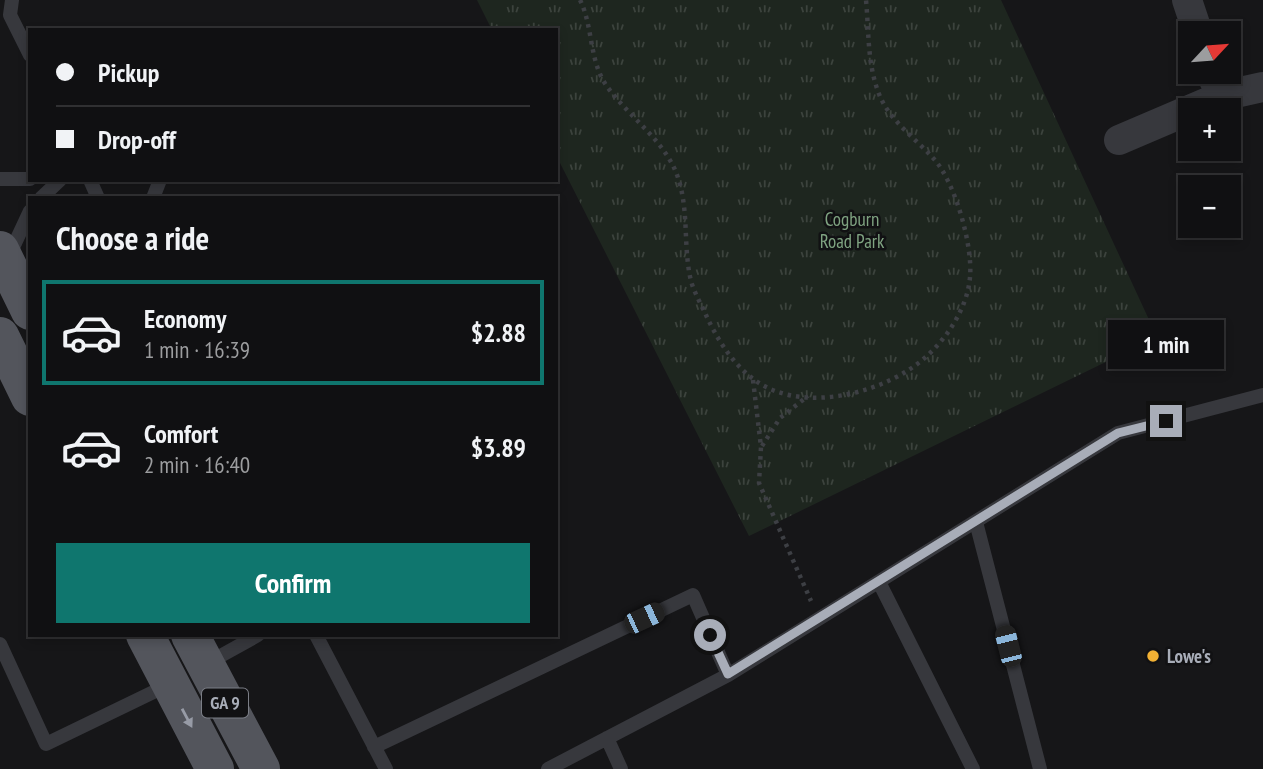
<!DOCTYPE html>
<html lang="en">
<head>
<meta charset="utf-8">
<style>
  :root { --surface:#101012; --page:#19191b; --text:#f1f3f6; --muted:#9c9d9f; --line:#303032; --accent:#0f766e }
  body { margin:0; font-family:"PT Sans Narrow",sans-serif; background:var(--page); color:var(--text); height:100vh; display:flex; flex-direction:column; font-size:26px; white-space:nowrap }
  * { box-sizing:border-box; margin:0 }
  p { font-size:23px; color:var(--muted) }
  .icon { flex:none; width:38px; height:38px; fill:none; stroke:currentColor; stroke-width:2; stroke-linecap:round; stroke-linejoin:round }
  .map { position:relative; flex:1; overflow:hidden }
  .drawer { position:absolute; left:28px; top:196px; width:530px; height:441px; display:flex; flex-direction:column; background:var(--surface); border-radius:0px; box-shadow:0 4px 10px #0003,0 0 0 2px var(--line) }
  .drawer>* { flex:none }
  .banner { position:absolute; left:28px; top:28px; width:530px; height:154px; border-radius:0px; box-shadow:0 4px 10px #0003,0 0 0 2px var(--line); display:grid; align-content:center; height:154px; padding:0 28px; background:var(--surface) }
  .needle { width:46px; rotate:64deg }
  .fabs { position:absolute; left:1178px; top:21px; display:grid; gap:14px }
  .fabs a { display:grid; place-items:center; width:63px; height:63px; border-radius:0px; background:var(--surface); box-shadow:0 4px 10px #0003,0 0 0 2px var(--line); font-size:35px }
  .end { position:absolute; width:32px; height:32px; margin:-16px; border:9px solid #a8adb8; background:#111; box-shadow:0 0 0 4px #111 }
  .from { border-radius:50% }
  .bubble { position:absolute; height:49px; border-radius:0px; background:var(--surface); box-shadow:0 4px 10px #0003,0 0 0 2px var(--line); font-size:23px; font-weight:700; line-height:49px; text-align:center }
  .car { position:absolute; width:21px; height:42px; margin:-21px -10px; border-radius:9px; box-shadow:0 0 5px 2px #0007; background:linear-gradient(#222 24%,#8ab4d8 0 40%,#222 0 76%,#8ab4d8 0 86%,#222 0) }
  .banner b { display:flex; align-items:center; gap:24px; height:66px; font-size:26px }
  .banner b+b { border-top:2px solid var(--line) }
  .banner i { width:18px; height:18px; background:var(--text) }
  ul { padding:0; list-style:none }
  li { display:flex; align-items:center; gap:21px; height:105px; margin:0 14px 10px; padding:0 14px; border:4px solid transparent; border-radius:0px }
  li div { flex:1 }
  li b { display:block; font-size:26px }
  li em { font-style:normal; font-weight:700 }
  li.current { border-color:var(--accent) }
  li>.icon { width:63px; height:63px; stroke-width:1.5 }
  h2 { padding:0 28px; font-size:32px; line-height:84px }
  .button { display:flex; gap:14px; margin-top:auto; padding:14px 28px }
  .button a { flex:1; height:80px; border-radius:0px; background:var(--accent); color:#fff; font-size:28px; font-weight:700; line-height:80px; text-align:center }
  .map>svg:first-child { display:block }
  .park { fill:url(#park-tufts) }
  .lines { fill:none; stroke-linecap:round; stroke-linejoin:round }
  .path { stroke:#3d3f44; stroke-width:4.5; stroke-dasharray:3.5 5; stroke-linecap:butt }
  .lane { stroke:#37383d; stroke-width:14 }
  .street { stroke:#37383d; stroke-width:30 }
  .primary { stroke:#53555c; stroke-width:38 }
  .oneway { fill:#979ba6 }
  .route { stroke:#a8adb8; stroke-width:9 }
  .poi-dot { fill:#f2b134; stroke:#111113; stroke-width:2.5 }
  .labels { text-anchor:middle; stroke-width:5; stroke-linejoin:round; paint-order:stroke }
  .shield { fill:#111113; stroke:#7b7e86; stroke-width:2 }
  .shield-label { font-size:18px; font-weight:bold; fill:#a8adb8 }
  .park-label { font-size:19px; fill:#7fa381; stroke:#111113 }
  .poi-label { font-size:19px; font-weight:bold; fill:#a8adb8; stroke:#111113; text-anchor:start }
</style>
</head>
<body>
<div class="map">
<svg width="1263" height="769" viewBox="0 0 1263 769">
  <defs>
    <pattern id="park-tufts" width="24" height="20" patternUnits="userSpaceOnUse" patternTransform="scale(1.75)"><rect width="24" height="20" fill="#1e261f"/><path d="M3 7l-1-3M5 7V3M7 7l1-3M15 17l-1-3M17 17v-4M19 17l1-3" fill="none" stroke="#3c433d"/></pattern>
  </defs>
  <rect width="100%" height="100%" fill="#161618"/>
  <!-- park -->
  <path class="park" d="M477,0H1001L1157,337L749,536L557,157L556,30H492Z"/>
  <g class="lines">
    <!-- path -->
    <path class="path" d="M580,0C593,26 589,60 606,85C629,118 668,142 679,181C689,214 683,248 691,281C694,292 701,304 706,315C716,337 732,363 752,378C795,412 865,397 907,371C938,352 967,314 970,277C973,246 955,181 933,158C915,138 889,120 879,94C867,63 869,32 866,0
      M753,380L761,447L759,483L811,601
      M762,446L780,418L808,396"/>
    <!-- lane -->
    <path class="lane" d="M12,0L10,15L30,55
      M0,179H30
      M90,180L98,198
      M41,198L60,180
      M153,198L160,180
      M9,256L30,211
      M976,522L1040,769
      M879,582L973,769
      M316,635L386,769
      M0,644L46,744L168,685
      M206,664L258,635
      M607,738L621,769
      M374,747L693,595L728,675
      M548,769L728,675L1118,433L1263,395"/>
    <!-- street -->
    <path class="street" d="M1187,0L1198,33
      M1210,72L1222,96L1263,87
      M1119,140L1222,96"/>
    <!-- primary -->
    <path class="primary" d="M0,250L30,311
      M0,336L30,397
      M145,635L215,769
      M190,635L261,769"/>
  </g>
  <!-- one-way arrows -->
  <defs><path id="oneway-solid" d="M-6-.8H1V-3.2L6.5 0L1 3.2V.8H-6Z" transform="scale(1.75)"/></defs>
  <use class="oneway" href="#oneway-solid" transform="translate(187 718) rotate(62)"/>
  <g class="lines">
    <!-- route -->
    <path class="route" d="M710,635L728,674L1118,433L1166,421"/>
  </g>
  <!-- markers -->
  <circle class="poi-dot" cx="1153" cy="656" r="7"/>
  <g class="labels">
    <!-- shield labels -->
    <rect class="shield" x="202" y="688.5" width="46" height="29" rx="5"/>
    <g class="shield-label">
      <text x="225" y="709">GA 9</text>
    </g>
    <!-- park labels -->
    <g class="park-label">
      <text x="852" y="226">Cogburn<tspan x="852" dy="22">Road Park</tspan></text>
    </g>
    <!-- poi labels -->
    <g class="poi-label">
      <text x="1167" y="663">Lowe's</text>
    </g>
  </g>
</svg>
<div class="fabs">
<a><svg class="needle" viewBox="-14 -14 28 28"><path d="M0-13l5 13h-10z" fill="#e53935"/><path d="M0 13l5-13h-10z" fill="#9c9d9f"/></svg></a>
<a>+</a>
<a>−</a>
</div>
<i class="end from" style="left:710px;top:635px"></i>
<i class="end" style="left:1166px;top:421px"></i>
<div class="bubble" style="left:1108px;top:320px;width:116px">1 min</div>
<i class="car" style="left:644px;top:618px;rotate:65deg"></i>
<i class="car" style="left:1008px;top:646px;rotate:346deg"></i>
<div class="banner">
<b><i class="from"></i>Pickup</b>
<b><i></i>Drop-off</b>
</div>
<section class="drawer">
<h2>Choose a ride</h2>
<ul>
<li class="current"><svg class="icon" aria-label="car" viewBox="0 0 24 24"><path d="M5 17H2v-5l4-1 3-4h7l3 4 3 1v5h-3M9 17h6M6 11h13"/><circle cx="7" cy="17" r="2"/><circle cx="17" cy="17" r="2"/></svg><div><b>Economy</b><p>1 min · 16:39</p></div><em>$2.88</em></li>
<li><svg class="icon" aria-label="car" viewBox="0 0 24 24"><path d="M5 17H2v-5l4-1 3-4h7l3 4 3 1v5h-3M9 17h6M6 11h13"/><circle cx="7" cy="17" r="2"/><circle cx="17" cy="17" r="2"/></svg><div><b>Comfort</b><p>2 min · 16:40</p></div><em>$3.89</em></li>
</ul>
<div class="button"><a>Confirm</a></div>
</section>
</div>
</body>
</html>
